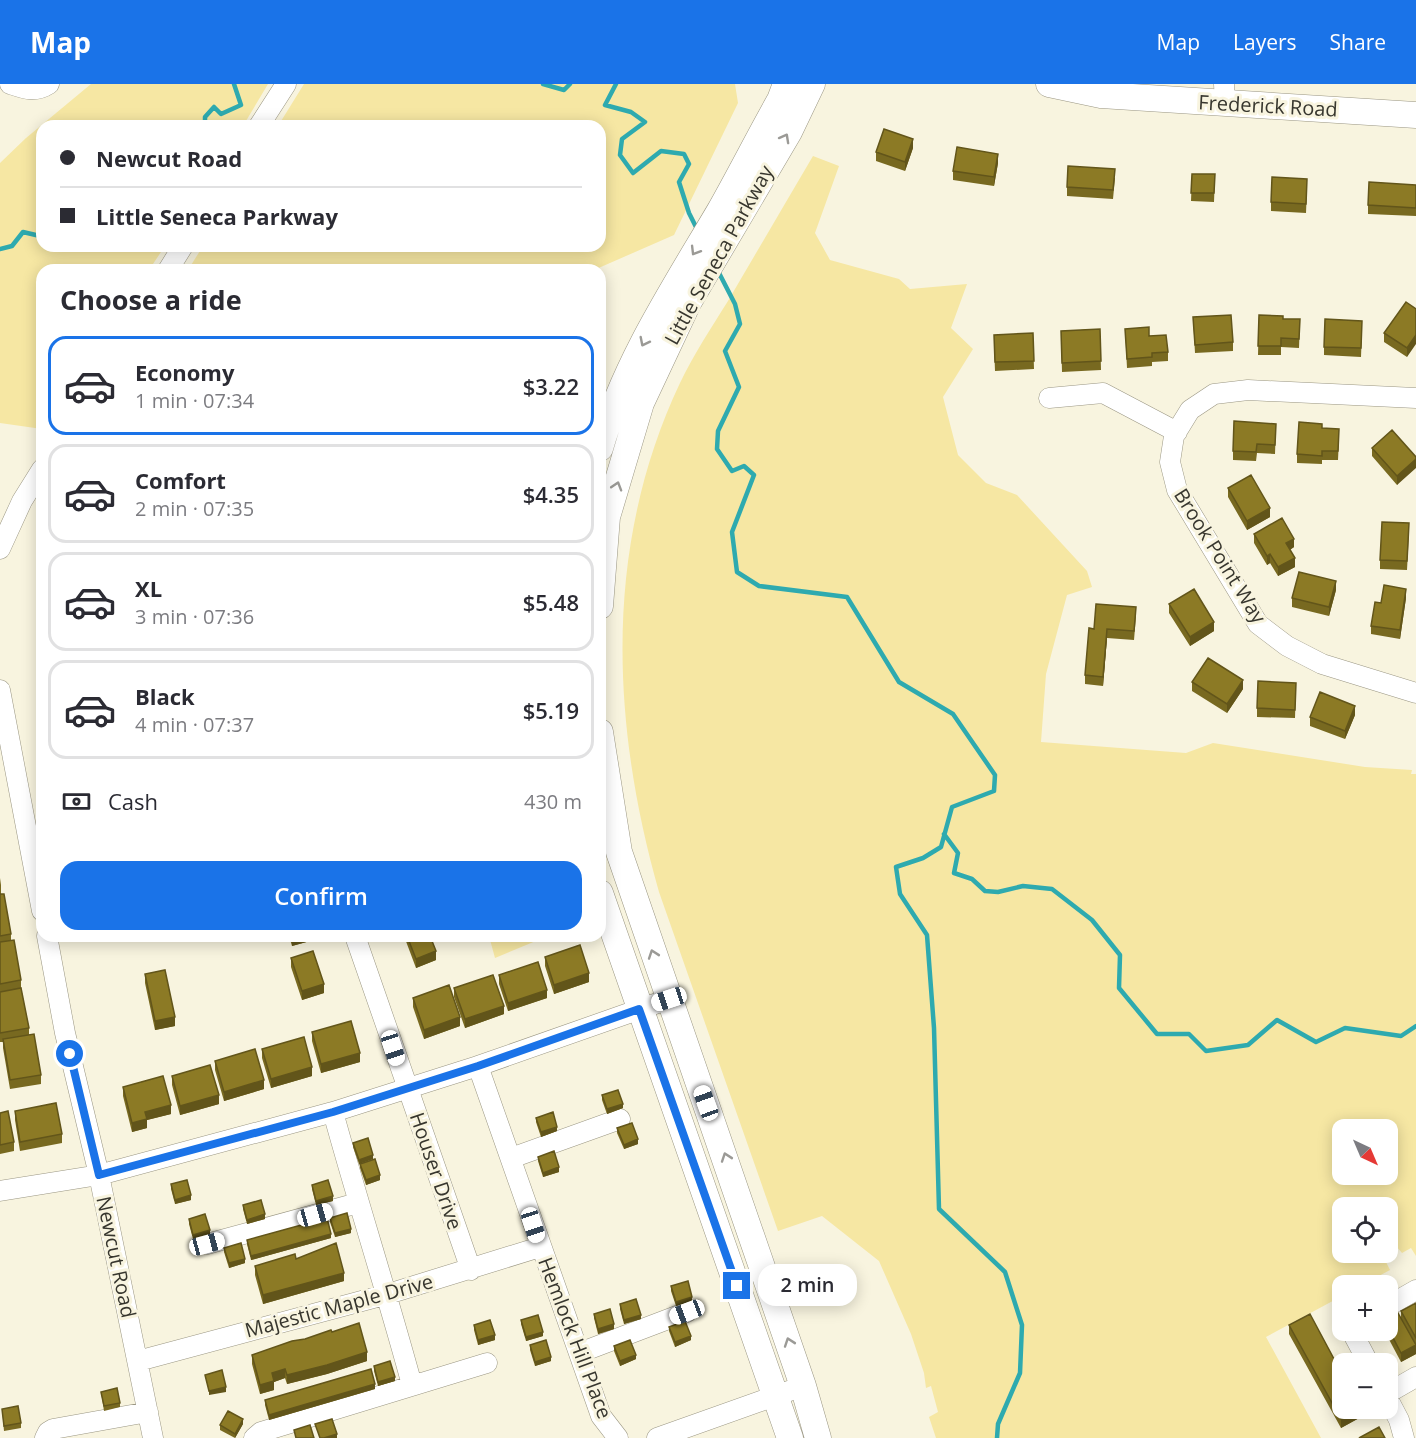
<!DOCTYPE html>
<html lang="en">
<head>
<meta charset="utf-8">
<style>
  :root { --surface:#fff; --page:#f2f2f3; --text:#2b2b33; --muted:#7c7c81; --line:#e1e1e2; --accent:#1a73e8 }
  body { margin:0; font-family:"Open Sans",sans-serif; background:var(--page); color:var(--text); height:100vh; display:flex; flex-direction:column; font-size:22px; white-space:nowrap }
  * { box-sizing:border-box; margin:0 }
  p { font-size:20px; color:var(--muted) }
  .icon { flex:none; width:33px; height:33px; fill:none; stroke:currentColor; stroke-width:2; stroke-linecap:round; stroke-linejoin:round }
  .map { position:relative; flex:1; overflow:hidden }
  .side { position:absolute; left:36px; top:180px; width:570px; height:678px; display:flex; flex-direction:column; background:var(--surface); border-radius:18px; box-shadow:0 3px 15px #0003 }
  .side>* { flex:none }
  .hud { position:absolute; left:36px; top:36px; width:570px; height:132px; border-radius:18px; box-shadow:0 3px 15px #0003; display:grid; align-content:center; height:132px; padding:0 24px; background:var(--surface) }
  .needle { width:39px; rotate:136deg }
  .tools { position:absolute; left:1332px; top:1035px; display:grid; gap:12px }
  .tools a { display:grid; place-items:center; width:66px; height:66px; border-radius:12px; background:var(--surface); box-shadow:0 3px 15px #0003; font-size:30px }
  .end { position:absolute; width:27px; height:27px; margin:-14px; border:8px solid #1a73e8; background:#fff; box-shadow:0 0 0 3px #fff }
  .from { border-radius:50% }
  .bubble { position:absolute; height:42px; border-radius:18px; background:var(--surface); box-shadow:0 3px 15px #0003; font-size:20px; font-weight:600; line-height:42px; text-align:center }
  .car { position:absolute; width:18px; height:36px; margin:-18px -9px; border-radius:8px; box-shadow:0 0 4px 2px #0007; background:linear-gradient(#fff 24%,#345 0 40%,#fff 0 76%,#345 0 86%,#fff 0) }
  .hud b { display:flex; align-items:center; gap:21px; height:57px; font-size:22px }
  .hud b+b { border-top:2px solid var(--line) }
  .hud i { width:15px; height:15px; background:var(--text) }
  ul { padding:0; list-style:none }
  li { display:flex; align-items:center; gap:18px; height:99px; margin:0 12px 9px; padding:0 12px; border:3px solid var(--line); border-radius:18px }
  li div { flex:1 }
  li b { display:block; font-size:22px }
  li em { font-style:normal; font-weight:600 }
  li.selected { border-color:var(--accent) }
  li>.icon { width:54px; height:54px; stroke-width:1.5 }
  h2 { padding:0 24px; font-size:27px; line-height:72px }
  .pay { display:flex; align-items:center; gap:15px; height:66px; padding:0 24px; font-size:22px }
  .pay p { margin-inline-start:auto }
  .action { display:flex; gap:12px; margin-top:auto; padding:12px 24px }
  .action a { flex:1; height:69px; border-radius:18px; background:var(--accent); color:#fff; font-size:24px; font-weight:600; line-height:69px; text-align:center }
  header { display:flex; align-items:center; gap:36px; box-sizing:border-box; height:84px; padding:0 30px; background:var(--accent); color:#fff }
  header strong { font-size:28px }
  nav { display:flex; gap:33px; margin-inline-start:auto; font-size:21px }
  .map>svg:first-child { display:block }
  .green { fill:#f6e7a3; fill-rule:evenodd }
  .lines { fill:none; stroke-linecap:round; stroke-linejoin:round }
  .stream { stroke:#2eaaaf; stroke-width:4.5 }
  .minor-casing { stroke:#9a9683; stroke-width:21 }
  .major-casing { stroke:#9a9683; stroke-width:27 }
  .minor { stroke:#fff; stroke-width:20 }
  .major { stroke:#fff; stroke-width:26 }
  .wall { fill:#786920 }
  .shaded-wall { fill:#62551a }
  .building { fill:#8c7a25; stroke:#62551a; stroke-width:1.5 }
  .oneway { stroke:#9b9a96 }
  .route { stroke:#1a73e8; stroke-width:8 }
  .labels { text-anchor:middle; stroke-width:6; stroke-linejoin:round; paint-order:stroke }
  .street-label { font-size:20px; fill:#37362e; stroke:#f8f4df }
</style>
</head>
<body>
<header>
<strong>Map</strong>
<nav><a>Map</a><a>Layers</a><a>Share</a></nav>
</header>
<div class="map">
<svg width="1416" height="1354" viewBox="0 0 1416 1354">
  <rect width="100%" height="100%" fill="#f8f4df"/>
  <!-- green -->
  <path class="green" d="M91,0H268L243,42H42V162H165L149,186H42V345L0,339V79L26,54Z
    M304,0H735L738,19L674,151L594,186H386L382,183L335,180L327,186H188L203,162H600V42H278Z
    M813,72L839,82L815,149L830,176L899,195L910,205L967,200L951,244L973,265L943,313L958,371L986,399L1017,411L1087,487L1092,503L1067,511L1046,590L1041,658L1186,669L1213,659L1365,683L1412,686L1411,690H1416V1172L1411,1164L1402,1169L1396,1162L1389,1167L1395,1173L1386,1178L1390,1186L1362,1201L1342,1202V1212L1266,1253L1321,1354H936L929,1333L938,1328L931,1302L926,1304L924,1289L911,1250L879,1177L822,1132L778,1147L659,808C611,639 603,462 680,299C694,270 711,244 728,217C756,169 785,120 813,72ZM1342,1046H1388V1090H1342ZM1342,1124H1388V1168H1342Z
    M489,852H548L495,874Z"/>
  <g class="lines">
    <!-- stream -->
    <path class="stream" d="M543,0L564,6L570,0
      M616,0L605,21L631,28L645,38L622,55L620,71L633,89L661,67L684,70L689,80L679,98L689,129L698,147
      M205,42V33L214,23L221,30L241,21L234,0
      M0,165L12,162L23,148L40,152L42,148
      M718,187L735,220L740,240L725,267L739,303L718,347L717,365L732,387L744,382L754,391L732,448L737,488L759,502L847,513L899,598L953,630L995,691L994,707L952,723L941,763L923,774L896,783L900,810L927,851L934,944L939,1125L1005,1188L1022,1241L1020,1289L998,1340L997,1354
      M944,750L958,769L954,789L972,795L985,807L998,808L1023,802L1052,805L1092,836L1120,871L1119,904L1157,950H1189L1206,967L1248,961L1277,936L1316,958L1345,944L1401,952L1416,942"/>
    <!-- minor casing -->
    <g class="minor-casing">
      <path id="minor" d="M10,0C25,5 35,9 49,0
        M1224,0L1225,20
        M259,42L286,0
        M168,186L183,162
        M1049,314L1103,309L1177,348
        M1416,314L1248,306L1214,310L1190,326L1174,352L1170,378L1177,406L1258,540L1287,562L1322,580L1416,609
        M0,465L22,417L42,385
        M0,606L42,827
        M47,852L65,949L99,1091L153,1354
        M355,852L471,1186
        M478,982L601,1332L618,1354
        M333,1028C358,1119 387,1209 412,1301
        M511,1074L620,1035
        M0,1107L99,1091L333,1028L478,982L669,915
        M207,1160L358,1119
        M1388,1222L1416,1206
        M1351,1246L1369,1280
        M579,1269L687,1228
        M138,1277L388,1210L540,1163
        M1388,1309L1416,1293
        M1388,1315L1399,1336L1404,1354
        M45,1354L48,1348L53,1345L148,1328
        M254,1354L261,1348L487,1279
        M657,1354L803,1302"/>
    </g>
    <!-- major casing -->
    <g class="major-casing">
      <path id="major" d="M1049,0L1101,11L1416,31
        M600,364C625,278 674,204 719,128C740,91 759,53 780,16L786,0
        M600,522L607,433L641,319L688,219L789,48L812,0
        M600,648L619,768L803,1302L818,1354
        M600,809L790,1354"/>
    </g>
    <!-- minor -->
    <use href="#minor" class="minor"/>
    <!-- major -->
    <use href="#major" class="major"/>
  </g>
  <!-- wall -->
  <path class="wall" d="M913,64L905,87L876,77V68Z
    M998,79L994,102L953,96V87Z
    M1192,90H1215L1214,118L1191,117Z
    M1115,94L1113,115L1067,112V103Z
    M1416,101V132L1368,130V121Z
    M1307,104L1306,129L1271,127V118Z
    M1416,225L1407,273L1384,258V249Z
    M1259,231L1283,235H1300L1299,264L1281,263V271H1258Z
    M1193,233L1233,258V267L1195,269Z
    M1100,245L1101,286L1062,288L1061,247Z
    M1125,245L1149,252L1168,268V277L1152,278V282L1127,284Z
    M1362,246L1361,273L1324,271V263Z
    M1033,249L1034,285L995,287L994,260Z
    M1276,340L1275,370L1257,369L1256,377L1233,376V367Z
    M1322,344L1339,354L1338,376H1322V380L1297,379V370Z
    M1372,364L1416,373L1397,401L1372,372Z
    M1228,404L1270,433L1247,446L1228,413Z
    M1409,448L1407,486L1380,485V476Z
    M1254,450L1294,463L1290,466L1295,483L1278,492L1270,479L1267,481L1254,459Z
    M1336,506L1329,532L1292,523V514Z
    M1406,514L1400,555L1371,550V542Z
    M1169,520L1214,547L1190,562L1169,529Z
    M1136,532L1134,556L1107,554L1103,602L1085,600V591L1094,545Z
    M1192,598L1243,605L1227,629L1192,607Z
    M1296,599L1295,634L1257,633V624Z
    M1355,631L1345,655L1310,642V633Z
    M0,794L1,801V810H0Z
    M0,810L11,850V856L21,896V904L29,944V951L41,991V1000L10,1005L3,964V958H0Z
    M289,852H310V857L292,862Z
    M404,852H430L436,876L416,884Z
    M545,873L589,898L554,910L545,882Z
    M291,874L324,909L302,916L291,883Z
    M145,890L175,942L155,946L145,899Z
    M499,891L547,914L508,927L499,900Z
    M454,904L504,930L465,944L454,913Z
    M413,914L460,942L424,955L413,923Z
    M312,948L360,978L321,989L312,957Z
    M262,965L312,992L271,1004L262,974Z
    M215,977L264,1005L224,1017L215,986Z
    M172,992L219,1020L180,1031L172,1001Z
    M123,1003L171,1030L147,1036V1044L132,1048L123,1012Z
    M602,1011L623,1024L607,1030L602,1016Z
    M15,1027L62,1050V1059L20,1067L15,1036Z
    M0,1029L14,1058V1067L0,1070Z
    M536,1034L557,1047L541,1053L536,1038Z
    M617,1044L638,1060L624,1065L617,1049Z
    M353,1059L373,1075L359,1080L353,1063Z
    M538,1073L559,1088L543,1093L538,1077Z
    M360,1080L380,1096L366,1101L360,1084Z
    M171,1100L191,1116L175,1120L171,1105Z
    M312,1101L333,1117L316,1121L312,1105Z
    M243,1121L265,1135L247,1140L243,1125Z
    M330,1134L351,1149L335,1153L330,1138Z
    M189,1135L210,1151L193,1155L189,1140Z
    M331,1154L251,1176L247,1160V1156Z
    M224,1164L245,1179L229,1184L224,1168Z
    M296,1175L344,1197L263,1220L255,1191V1182Z
    M671,1202L692,1217L676,1222L671,1207Z
    M1416,1219V1270L1401,1278L1384,1246H1388V1235H1401V1227Z
    M620,1220L641,1235L624,1240L620,1225Z
    M594,1230L614,1245L598,1250L594,1234Z
    M521,1236L543,1252L526,1257L521,1240Z
    M474,1241L495,1256L478,1261L474,1246Z
    M1289,1241L1361,1333L1341,1344L1289,1250Z
    M669,1243L691,1256L675,1263L669,1247Z
    M332,1248L367,1277L327,1290L287,1300L285,1294L274,1298V1306L260,1310L252,1280V1271L305,1255Z
    M530,1261L551,1277L535,1282L530,1266Z
    M614,1262L636,1275L620,1282L614,1267Z
    M374,1282L395,1297L378,1302L374,1287Z
    M375,1305L269,1336L265,1321V1316Z
    M101,1308L120,1319V1323L104,1327Z
    M2,1325L21,1339V1344L4,1347Z
    M243,1340L235,1354L220,1346V1341Z"/>
  <!-- shaded-wall -->
  <path class="shaded-wall" d="M913,55V64L905,87V78Z
    M998,70V79L994,102V93Z
    M1416,251V260L1407,273V264Z
    M1416,375V384L1397,401V392Z
    M1270,424V433L1247,446V437Z
    M1294,455V463L1286,468V459Z
    M1270,470V479L1267,481V472Z
    M1295,474V483L1278,492V483Z
    M1336,497V506L1329,532V523Z
    M1406,505V514L1400,555V546Z
    M1214,538V547L1190,562V553Z
    M1107,545V554L1103,602V593Z
    M1243,596V605L1227,629V620Z
    M1355,622V631L1345,655V647Z
    M296,852H310V857L292,862V853Z
    M436,867V876L416,884V875Z
    M589,889V898L554,910V901Z
    M324,900V909L302,916V907Z
    M547,906V914L508,927V919Z
    M504,922V930L465,944V935Z
    M175,933V942L155,946V937Z
    M460,933V942L424,955V946Z
    M360,969V978L321,989V980Z
    M312,983V992L271,1004V995Z
    M264,996V1005L224,1017V1008Z
    M219,1011V1020L180,1031V1022Z
    M623,1020V1024L607,1030V1025Z
    M171,1021V1030L147,1036V1044L132,1048V1039L145,1028Z
    M557,1043V1047L541,1053V1048Z
    M638,1055V1060L624,1065V1061Z
    M373,1071V1075L359,1080V1076Z
    M559,1083V1088L543,1093V1089Z
    M380,1091V1096L366,1101V1096Z
    M191,1111V1116L175,1120V1116Z
    M333,1112V1117L316,1121V1117Z
    M265,1130V1135L247,1140V1136Z
    M351,1145V1149L335,1153V1149Z
    M210,1146V1151L193,1155V1151Z
    M331,1150V1154L251,1176V1172Z
    M245,1175V1179L229,1184V1179Z
    M344,1189V1197L263,1220V1211Z
    M692,1213V1217L676,1222V1218Z
    M641,1231V1235L624,1240V1236Z
    M614,1240V1245L598,1250V1245Z
    M543,1248V1252L526,1257V1253Z
    M495,1251V1256L478,1261V1256Z
    M691,1252V1256L675,1263V1258Z
    M1416,1261V1270L1401,1278V1269Z
    M367,1268V1277L327,1290L287,1300V1291Z
    M636,1271V1275L620,1282V1277Z
    M551,1273V1277L535,1282V1278Z
    M285,1285V1294L274,1298V1306L260,1310V1301L272,1289Z
    M395,1293V1297L378,1302V1298Z
    M375,1300V1305L269,1336V1331Z
    M226,1303V1308L209,1311V1307Z
    M1361,1324V1333L1341,1344V1335Z
    M243,1335V1340L235,1354V1350Z
    M337,1350V1354H324Z"/>
  <!-- building -->
  <path class="building" d="M884,45L913,55L905,78L876,68Z
    M957,63L998,70L994,93L953,87Z
    M1068,82L1115,85L1113,106L1067,103Z
    M1192,90H1215L1214,109H1191Z
    M1272,93L1307,95L1306,120L1271,118Z
    M1369,98L1416,101V124L1368,121Z
    M1406,218L1416,225V251L1407,264L1384,249Z
    M1231,231L1233,258L1195,261L1193,233Z
    M1259,231L1283,232V235H1300L1299,255L1281,254V262H1258Z
    M1325,235L1362,237L1361,264L1324,263Z
    M1149,243V252L1166,251L1168,268L1152,269V273L1127,275L1125,245Z
    M1100,245L1101,277L1062,279L1061,247Z
    M1033,249L1034,277L995,278L994,251Z
    M1234,337L1276,340L1275,361L1257,360L1256,368L1233,367Z
    M1299,338L1322,340V344L1339,345L1338,367H1322V372L1297,370Z
    M1392,346L1416,373V375L1397,392L1372,364Z
    M1251,391L1270,424L1247,437L1228,404Z
    M1282,434L1294,455L1286,459L1295,474L1278,483L1270,470L1267,472L1254,450Z
    M1382,438L1409,439L1407,477L1380,476Z
    M1299,488L1336,497L1329,523L1292,514Z
    M1384,501L1406,505L1400,546L1371,542L1375,518L1381,519Z
    M1194,505L1214,538L1190,553L1169,520Z
    M1096,520L1136,523L1134,547L1107,545L1103,593L1085,591L1089,544L1094,545Z
    M1208,574L1243,596L1227,620L1192,598Z
    M1258,597L1296,599L1295,626L1257,624Z
    M1320,608L1355,622L1345,647L1310,633Z
    M0,810H4L11,850L0,852Z
    M407,852H430L436,867L416,875Z
    M14,856L21,896L0,900V858Z
    M580,861L589,889L554,901L545,873Z
    M313,867L324,900L302,907L291,874Z
    M538,878L547,906L508,919L499,891Z
    M165,886L175,933L155,937L145,890Z
    M493,891L504,922L465,935L454,904Z
    M449,901L460,933L424,946L413,914Z
    M21,904L29,944L0,949V908Z
    M351,937L360,969L321,980L312,948Z
    M34,950L41,991L10,996L3,955Z
    M304,953L312,983L271,995L262,965Z
    M255,965L264,996L224,1008L215,977Z
    M210,981L219,1011L180,1022L172,992Z
    M163,992L171,1021L145,1028L147,1035L132,1039L123,1003Z
    M618,1006L623,1020L607,1025L602,1011Z
    M56,1019L62,1050L20,1058L15,1027Z
    M8,1027L14,1058L0,1061V1029Z
    M553,1028L557,1043L541,1048L536,1034Z
    M632,1039L638,1055L624,1061L617,1044Z
    M368,1054L373,1071L359,1076L353,1059Z
    M554,1067L559,1083L543,1089L538,1073Z
    M375,1075L380,1091L366,1096L360,1080Z
    M187,1096L191,1111L175,1116L171,1100Z
    M328,1096L333,1112L316,1117L312,1101Z
    M261,1116L265,1130L247,1136L243,1121Z
    M347,1129L351,1145L335,1149L330,1134Z
    M205,1130L210,1146L193,1151L189,1135Z
    M327,1134L331,1150L251,1172L247,1156Z
    M241,1159L245,1175L229,1179L224,1164Z
    M336,1159L344,1189L263,1211L255,1182L295,1170L296,1175Z
    M688,1197L692,1213L676,1218L671,1202Z
    M636,1215L641,1231L624,1236L620,1220Z
    M1416,1219V1254L1401,1227Z
    M610,1225L614,1240L598,1245L594,1230Z
    M1398,1229L1416,1261L1401,1269L1388,1244V1235Z
    M1310,1230L1342,1290V1324H1361L1341,1335L1289,1241Z
    M538,1231L543,1248L526,1253L521,1236Z
    M490,1236L495,1251L478,1256L474,1241Z
    M685,1237L691,1252L675,1258L669,1243Z
    M359,1239L367,1268L327,1281L287,1291L285,1285L272,1289L274,1297L260,1301L252,1271L292,1257L305,1255L331,1246L332,1248Z
    M546,1256L551,1273L535,1278L530,1261Z
    M630,1256L636,1271L620,1277L614,1262Z
    M390,1277L395,1293L378,1298L374,1282Z
    M371,1285L375,1300L269,1331L265,1316Z
    M222,1286L226,1303L209,1307L205,1291Z
    M117,1304L120,1319L104,1322L101,1308Z
    M18,1322L21,1339L4,1342L2,1325Z
    M228,1327L243,1335L235,1350L220,1341Z
    M332,1335L337,1350L324,1354H320L315,1340Z
    M310,1341L314,1354H296L294,1346Z
    M1379,1343L1385,1354H1359Z"/>
  <!-- one-way arrows -->
  <defs><path id="oneway-chevron" d="M-2-3.5L2.5 0L-2 3.5" fill="none" stroke-width="1.6" stroke-linecap="round" stroke-linejoin="round" transform="scale(1.5)"/></defs>
  <g class="oneway">
    <use href="#oneway-chevron" transform="translate(785 54) rotate(-61)"/>
    <use href="#oneway-chevron" transform="translate(695 167) rotate(121)"/>
    <use href="#oneway-chevron" transform="translate(644 258) rotate(117)"/>
    <use href="#oneway-chevron" transform="translate(617 402) rotate(-73)"/>
    <use href="#oneway-chevron" transform="translate(653 870) rotate(-109)"/>
    <use href="#oneway-chevron" transform="translate(726 1073) rotate(-109)"/>
    <use href="#oneway-chevron" transform="translate(789 1258) rotate(-109)"/>
  </g>
  <g class="lines">
    <!-- route -->
    <path class="route" d="M70,970L99,1091L333,1028L478,982L639,925L737,1202"/>
  </g>
  <g class="labels">
    <!-- street labels -->
    <g class="street-label">
      <text transform="translate(1268 22) rotate(3)" y="7">Frederick Road</text>
      <text transform="translate(719 171) rotate(-61)" y="7">Little Seneca Parkway</text>
      <text transform="translate(1220 472) rotate(58)" y="7">Brook Point Way</text>
      <text transform="translate(436 1087) rotate(71)" y="7">Houser Drive</text>
      <text transform="translate(116 1173) rotate(78)" y="7">Newcut Road</text>
      <text transform="translate(339 1222) rotate(-15)" y="7">Majestic Maple Drive</text>
      <text transform="translate(575 1254) rotate(69)" y="7">Hemlock Hill Place</text>
    </g>
  </g>
</svg>
<div class="tools">
<a><svg class="needle" viewBox="-14 -14 28 28"><path d="M0-13l5 13h-10z" fill="#e53935"/><path d="M0 13l5-13h-10z" fill="#7c7c81"/></svg></a>
<a><svg class="icon" aria-label="locate" viewBox="0 0 24 24"><circle cx="12" cy="12" r="6"/><path d="M12 2v4M12 18v4M2 12h4M18 12h4"/></svg></a>
<a>+</a>
<a>−</a>
</div>
<i class="end from" style="left:70px;top:970px"></i>
<i class="end" style="left:737px;top:1202px"></i>
<div class="bubble" style="left:758px;top:1180px;width:99px">2 min</div>
<i class="car" style="left:669px;top:915px;rotate:252deg"></i>
<i class="car" style="left:393px;top:964px;rotate:162deg"></i>
<i class="car" style="left:706px;top:1019px;rotate:340deg"></i>
<i class="car" style="left:315px;top:1131px;rotate:74deg"></i>
<i class="car" style="left:533px;top:1141px;rotate:162deg"></i>
<i class="car" style="left:207px;top:1160px;rotate:75deg"></i>
<i class="car" style="left:687px;top:1228px;rotate:249deg"></i>
<div class="hud">
<b><i class="from"></i>Newcut Road</b>
<b><i></i>Little Seneca Parkway</b>
</div>
<section class="side">
<h2>Choose a ride</h2>
<ul>
<li class="selected"><svg class="icon" aria-label="car" viewBox="0 0 24 24"><path d="M5 17H2v-5l4-1 3-4h7l3 4 3 1v5h-3M9 17h6M6 11h13"/><circle cx="7" cy="17" r="2"/><circle cx="17" cy="17" r="2"/></svg><div><b>Economy</b><p>1 min · 07:34</p></div><em>$3.22</em></li>
<li><svg class="icon" aria-label="car" viewBox="0 0 24 24"><path d="M5 17H2v-5l4-1 3-4h7l3 4 3 1v5h-3M9 17h6M6 11h13"/><circle cx="7" cy="17" r="2"/><circle cx="17" cy="17" r="2"/></svg><div><b>Comfort</b><p>2 min · 07:35</p></div><em>$4.35</em></li>
<li><svg class="icon" aria-label="car" viewBox="0 0 24 24"><path d="M5 17H2v-5l4-1 3-4h7l3 4 3 1v5h-3M9 17h6M6 11h13"/><circle cx="7" cy="17" r="2"/><circle cx="17" cy="17" r="2"/></svg><div><b>XL</b><p>3 min · 07:36</p></div><em>$5.48</em></li>
<li><svg class="icon" aria-label="car" viewBox="0 0 24 24"><path d="M5 17H2v-5l4-1 3-4h7l3 4 3 1v5h-3M9 17h6M6 11h13"/><circle cx="7" cy="17" r="2"/><circle cx="17" cy="17" r="2"/></svg><div><b>Black</b><p>4 min · 07:37</p></div><em>$5.19</em></li>
</ul>
<div class="pay"><svg class="icon" aria-label="cash" viewBox="0 0 24 24"><path d="M3 7h18v10H3z"/><circle cx="12" cy="12" r="2"/></svg>Cash<p>430 m</p></div>
<div class="action"><a>Confirm</a></div>
</section>
</div>
</body>
</html>
